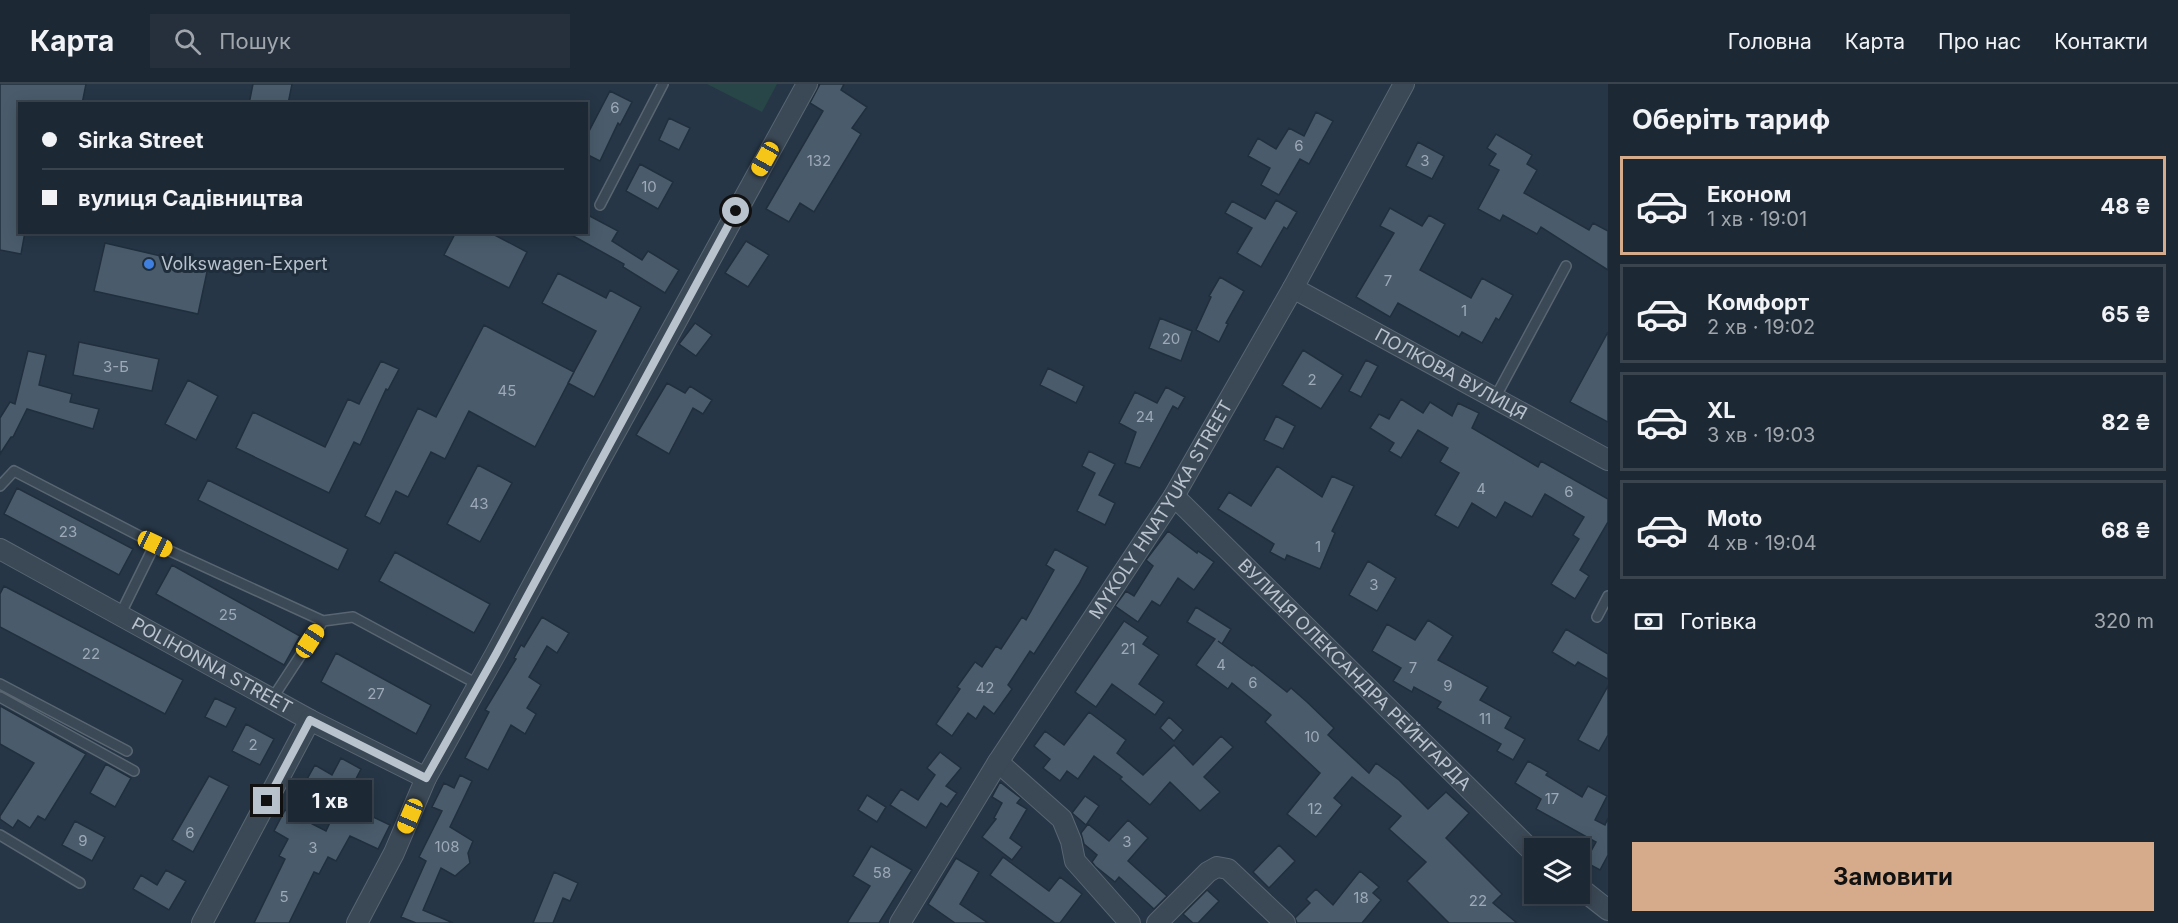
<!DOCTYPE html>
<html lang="uk">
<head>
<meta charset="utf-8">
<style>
  :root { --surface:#1c2834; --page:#25303c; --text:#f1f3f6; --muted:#a0a6ac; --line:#3a444f; --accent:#d6ab8b }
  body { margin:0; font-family:Inter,sans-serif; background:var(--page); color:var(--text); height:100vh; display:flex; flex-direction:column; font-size:22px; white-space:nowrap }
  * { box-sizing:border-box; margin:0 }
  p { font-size:20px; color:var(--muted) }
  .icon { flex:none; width:33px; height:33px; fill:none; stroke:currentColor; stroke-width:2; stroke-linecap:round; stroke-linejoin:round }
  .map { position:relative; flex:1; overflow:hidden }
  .panel { display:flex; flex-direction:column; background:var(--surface); width:570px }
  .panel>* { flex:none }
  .hud { position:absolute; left:18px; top:18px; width:570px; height:132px; border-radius:0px; box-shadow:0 3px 15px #0003,0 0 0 2px var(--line); display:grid; align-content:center; height:132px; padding:0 24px; background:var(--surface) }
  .controls { position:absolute; left:1524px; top:754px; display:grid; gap:12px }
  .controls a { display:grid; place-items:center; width:66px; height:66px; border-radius:0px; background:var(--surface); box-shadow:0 3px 15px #0003,0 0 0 2px var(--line); font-size:30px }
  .end { position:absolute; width:27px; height:27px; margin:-14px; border:8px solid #b9c3ce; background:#111; box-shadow:0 0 0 3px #111 }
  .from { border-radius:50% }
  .bubble { position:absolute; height:42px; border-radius:0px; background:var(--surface); box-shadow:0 3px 15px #0003,0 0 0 2px var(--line); font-size:20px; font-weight:700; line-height:42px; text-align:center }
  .car { position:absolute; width:18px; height:36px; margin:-18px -9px; border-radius:8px; box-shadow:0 0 4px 2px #0007; background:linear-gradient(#f5c518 24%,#345 0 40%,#f5c518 0 76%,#345 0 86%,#f5c518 0) }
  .hud b { display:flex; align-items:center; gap:21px; height:57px; font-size:22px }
  .hud b+b { border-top:2px solid var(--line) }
  .hud i { width:15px; height:15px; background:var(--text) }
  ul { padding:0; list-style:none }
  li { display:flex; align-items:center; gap:18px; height:99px; margin:0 12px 9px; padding:0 12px; border:3px solid var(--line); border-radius:0px }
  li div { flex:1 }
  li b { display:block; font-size:22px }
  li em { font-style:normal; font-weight:700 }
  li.current { border-color:var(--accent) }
  li>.icon { width:54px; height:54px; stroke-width:1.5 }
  h2 { padding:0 24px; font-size:27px; line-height:72px }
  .pay { display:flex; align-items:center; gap:15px; height:66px; padding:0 24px; font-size:22px }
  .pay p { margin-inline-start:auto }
  .action { display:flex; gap:12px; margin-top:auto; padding:12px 24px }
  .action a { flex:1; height:69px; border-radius:0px; background:var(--accent); color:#111; font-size:24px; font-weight:700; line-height:69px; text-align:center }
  header { display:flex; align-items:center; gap:36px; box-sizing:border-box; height:84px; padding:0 30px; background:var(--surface); border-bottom:2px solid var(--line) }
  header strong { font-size:28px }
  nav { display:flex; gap:33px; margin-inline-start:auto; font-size:21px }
  .search { width:420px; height:54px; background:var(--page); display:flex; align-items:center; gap:15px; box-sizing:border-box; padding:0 21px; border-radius:0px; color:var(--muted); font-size:22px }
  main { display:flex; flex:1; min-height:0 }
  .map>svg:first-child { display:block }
  .park { fill:#284647 }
  .building { fill:#4a5c6c; stroke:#212f3d; stroke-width:1.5 }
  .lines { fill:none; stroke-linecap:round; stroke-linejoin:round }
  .service-casing { stroke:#596672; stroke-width:12 }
  .minor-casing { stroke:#596672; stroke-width:22 }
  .service { stroke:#3b4855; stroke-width:9 }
  .minor { stroke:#3b4855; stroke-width:20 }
  .route { stroke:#b9c3ce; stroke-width:8 }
  .shop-dot { fill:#3f7fe0; stroke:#1f2d3b; stroke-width:2 }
  .labels { text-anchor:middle; stroke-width:6; stroke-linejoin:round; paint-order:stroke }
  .number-label { font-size:15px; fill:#9da9b6 }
  .poi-label { font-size:18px; fill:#b9c3ce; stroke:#1f2d3b; text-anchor:start }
  .street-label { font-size:18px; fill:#b9c3ce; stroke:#1f2d3b }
</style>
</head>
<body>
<header>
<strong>Карта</strong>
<div class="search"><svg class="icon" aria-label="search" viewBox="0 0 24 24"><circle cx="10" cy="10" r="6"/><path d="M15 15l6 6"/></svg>Пошук</div>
<nav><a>Головна</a><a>Карта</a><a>Про нас</a><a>Контакти</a></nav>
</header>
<main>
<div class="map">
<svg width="1608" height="839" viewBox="0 0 1608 839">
  <rect width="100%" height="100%" fill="#263646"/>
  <!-- park -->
  <path class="park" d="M707,0H777L762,28Z"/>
  <!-- building -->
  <path class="building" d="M0,0H86L82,20H20V148H25L21,170L0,166Z
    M253,0H292L288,20H249Z
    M820,0H844L841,6L867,23L852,44L861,50L814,128L800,119L789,138L766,125L823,27L810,19Z
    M610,7L632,18L620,41L618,39L600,77L586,70V53Z
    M1316,28L1333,37L1309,80L1300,75L1279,111L1261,101L1270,84L1248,72L1258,54L1276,65L1289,44L1304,52Z
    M669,34L690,44L679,66L659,56Z
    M1496,50L1532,71L1527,80L1537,86L1524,109L1589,146L1593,139L1608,147V186L1541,143L1537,150L1503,131L1500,137L1478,125L1499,86L1489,81L1496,70L1487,64Z
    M1418,58L1444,72L1432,95L1406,82Z
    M640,80L673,98L658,125L626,107Z
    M1276,116L1297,128L1287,145L1284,143L1261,183L1237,169L1252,144L1225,129L1232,117L1265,135Z
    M1390,124L1422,142L1429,131L1445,140L1420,186L1471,214L1482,194L1513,211L1499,236L1496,234L1482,259L1462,248L1459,253L1398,219L1390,233L1356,213L1394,149L1380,142Z
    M586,130L618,147L612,157L642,176L648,167L679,186L665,209L623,183L624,180L566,148H586Z
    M456,148H489L527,168L509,204L444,171Z
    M746,157L769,171L748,203L725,189Z
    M105,159L208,183L198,230L94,207Z
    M558,189L606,214L610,206L641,223L594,313L568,299L596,247L542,219Z
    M1220,193L1244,207L1226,239L1228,240L1219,258L1196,246L1211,213L1209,212Z
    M1160,234L1192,247L1181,277L1149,264Z
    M695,239L712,251L696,272L679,260Z
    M484,241L574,288L535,363L469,327L445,375L431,368L408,413L396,407L380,440L365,432L418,324L436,333Z
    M1608,248V338L1570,318Z
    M79,258L159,275L152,307L73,291Z
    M1303,266L1343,291L1321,325L1282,301Z
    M28,267L46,271L39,301L72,310L70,318L99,325L93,345L27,325L13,353H11L0,370V334L10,318L15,320Z
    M1366,276L1378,282L1361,313L1349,307Z
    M381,277L399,285L388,306L386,305L360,361L354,358L329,409L236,364L253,328L325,363L348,315L359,320Z
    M1048,284L1084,302L1076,319L1040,301Z
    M188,296L218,312L196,356L165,340Z
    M667,299L685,309L690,302L712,316L703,330L693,324L669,370L636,351Z
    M1166,303L1185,313L1178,325L1173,322L1140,384L1125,379L1136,348L1119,339L1135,308L1157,319Z
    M1401,315L1423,329L1430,318L1452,332L1458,319L1479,329L1472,344L1538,383L1541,377L1608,415V438L1580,486L1589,492L1575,515L1551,500L1579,455L1573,451L1584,433L1545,410L1532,433L1505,418L1496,434L1472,419L1458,444L1435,431L1459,389L1440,378L1448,364L1418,346L1401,374L1389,367L1394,359L1370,344L1379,330L1389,335Z
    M1276,332L1295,342L1283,365L1264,356Z
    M1089,367L1115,380L1099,411L1115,419L1105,441L1077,427L1095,389L1082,382Z
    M478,381L512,399L480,458L447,440Z
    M1277,382L1322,413L1332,392L1354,402L1332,447L1335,449L1320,485L1287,471L1285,476L1270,468L1274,460L1218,425L1229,408L1251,422Z
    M208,396L348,465L338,486L198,416Z
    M17,404L133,465L119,491L4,430Z
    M1168,447L1197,469L1198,467L1214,478L1194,506L1178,494L1160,522L1152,517L1138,538L1115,522L1126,507L1134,512L1153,482L1146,476Z
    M1055,465L1088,483L1079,500L1034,570L1030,567L1008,601L1012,605L994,630L984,622L976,635L968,629L952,652L936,640L960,605L957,603L975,578L982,583L996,562L1001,565L1022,533L1026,536L1054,486L1046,481Z
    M395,468L490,520L474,549L379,497Z
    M1368,477L1396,494L1377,527L1349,511Z
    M172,481L300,552L284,581L156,510Z
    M4,502L183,596L165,630L0,543V510Z
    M1196,523L1231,545L1222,560L1218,557L1252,582L1253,581L1287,608L1291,604L1307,618L1334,644L1328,651L1369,689L1376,679L1399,696L1428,725L1446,708L1469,729L1446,754L1502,810L1493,819L1517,839H1449L1407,797L1426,778L1389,745L1401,732L1352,693L1334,714L1342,721L1316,753L1287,730L1320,689L1265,638L1271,631L1232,599L1228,605L1196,581L1215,555L1187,538Z
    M542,533L569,549L557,569L547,562L529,593L541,601L527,624L536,630L525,650L511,641L488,686L465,674L489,628L485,626L516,575L514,574L521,561L524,563Z
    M1428,536L1453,552L1438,576L1488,603L1480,616L1511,633L1505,644L1525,655L1513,676L1497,667L1501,660L1437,624L1441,618L1414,603L1412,608L1393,597L1401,584L1372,567L1387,540L1415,556Z
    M1124,537L1148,553L1143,560L1159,571L1139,600L1164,618L1155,631L1112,600L1096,623L1075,608Z
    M1566,545L1608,570V595L1578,578L1575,582L1552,568Z
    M336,569L431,621L416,650L321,598Z
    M1608,602V651L1599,667L1578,656Z
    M215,614L236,624L226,643L205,633Z
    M0,622L86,670L45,736L38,732L30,744L18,736L13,744L0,735V732L34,679L0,660Z
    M1089,628L1126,656L1117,669L1143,691L1174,661L1193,681L1221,652L1233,663L1204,693L1220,708L1200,727L1170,698L1150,721L1120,695L1122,693L1094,672L1078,695L1067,687L1060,697L1043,684L1050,675L1034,662L1045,647L1064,661Z
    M1169,633L1183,646L1174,657L1160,644Z
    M246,640L274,655L260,681L232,667Z
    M940,668L961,684L946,702L957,709L947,723L941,719L926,744L890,721L901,705L918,716L935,691L927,684Z
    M341,674L361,685L344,718L306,697L315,681L332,691Z
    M1528,677L1548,688L1546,691L1582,713L1588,702L1607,712L1595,736L1605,741L1608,734V771L1600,786L1585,778L1596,758L1536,725L1541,715L1515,699Z
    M106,680L131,694L115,723L90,709Z
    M460,691L472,697L450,743L473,757L468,769L470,779L455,792L441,784L423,826L453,839H416L401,833L426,777L419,773L442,727L432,723L444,699L454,704Z
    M209,692L229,702L193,768L172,756Z
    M1000,698L1021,714L1017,719L1027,725L1010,754L1022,763L1012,776L982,753L996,735L994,734L1002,719L992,713Z
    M867,711L886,723L877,738L858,726Z
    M1085,712L1099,722L1086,741L1072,729Z
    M340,717L390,741L378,765L350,752L336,777L328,773L319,790L314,788L289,839H254L285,775L279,772L288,755L274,747L285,726L326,747Z
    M1128,736L1148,754L1128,777L1167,812L1154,825L1119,793L1115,798L1095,782L1092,778L1097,771L1084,760L1081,749L1088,740L1109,757Z
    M75,737L105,753L92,777L62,761Z
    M1279,761L1295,777L1269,804L1253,788Z
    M871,762L912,786L879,839H847L870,802L853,792Z
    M1003,773L1049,807L1060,793L1082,810L1060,839H1055L990,791Z
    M956,774L979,788L960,820L988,839H955L928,820Z
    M166,786L186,797L169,826L133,805L141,791L157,801Z
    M1360,787L1379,803L1373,809L1381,816L1362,839H1297L1295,834L1310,819L1306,815L1316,805L1333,821Z
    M554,788L578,799L570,817L563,814L553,839H533Z
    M1207,806L1219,817L1198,839H1193L1183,830Z"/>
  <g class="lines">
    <!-- service casing -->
    <g class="service-casing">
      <path id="service" d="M600,121L663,0
        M1495,314L1566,182
        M0,402L14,387L155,460L323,537L272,615
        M120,531L155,460
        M1597,533L1608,512
        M323,537L353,533L479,601
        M0,600L127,667
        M0,613L134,687
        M0,751L80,799"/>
    </g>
    <!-- minor casing -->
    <g class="minor-casing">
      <g id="minor">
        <path id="s1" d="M1293,204L1608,376"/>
        <path id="s2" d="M1174,412L1534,769"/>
        <path id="s3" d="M0,465L310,636L426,694"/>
        <path d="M998,678L1062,735L1071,757L1075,777L1130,839"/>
        <path d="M1580,804L1608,826"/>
        <path d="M202,839L310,636"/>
        <path d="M357,839L394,769L426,694L496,569L595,385L807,0"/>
        <path id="s4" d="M900,839L998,678L1174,412L1293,204L1404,0"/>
        <path d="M1157,839L1208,788L1217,783L1228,785L1285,839"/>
      </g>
    </g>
    <!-- service -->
    <use href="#service" class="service"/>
    <!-- minor -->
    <use href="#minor" class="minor"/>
  </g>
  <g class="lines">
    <!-- route -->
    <path class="route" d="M267,717L310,636L426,694L496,570L736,127"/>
  </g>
  <!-- markers -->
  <circle class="shop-dot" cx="149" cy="180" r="6"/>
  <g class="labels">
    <!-- number labels -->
    <g class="number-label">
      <text x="615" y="29">6</text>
      <text x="1299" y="67">6</text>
      <text x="819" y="82">132</text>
      <text x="1425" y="82">3</text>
      <text x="649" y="108">10</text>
      <text x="1388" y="202">7</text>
      <text x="1464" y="232">1</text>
      <text x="1171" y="260">20</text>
      <text x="116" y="288">3-Б</text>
      <text x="1312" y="301">2</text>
      <text x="507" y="312">45</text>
      <text x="1145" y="338">24</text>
      <text x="1481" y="410">4</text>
      <text x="1569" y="413">6</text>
      <text x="479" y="425">43</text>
      <text x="68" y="453">23</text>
      <text x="1318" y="468">1</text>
      <text x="1374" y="506">3</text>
      <text x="228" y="536">25</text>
      <text x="1128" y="570">21</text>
      <text x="91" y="575">22</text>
      <text x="1221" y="586">4</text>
      <text x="1413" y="589">7</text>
      <text x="1253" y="604">6</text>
      <text x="1448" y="607">9</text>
      <text x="985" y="609">42</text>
      <text x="376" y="615">27</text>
      <text x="1485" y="640">11</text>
      <text x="1312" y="658">10</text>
      <text x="253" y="666">2</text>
      <text x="1552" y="720">17</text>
      <text x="1315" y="730">12</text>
      <text x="190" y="754">6</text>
      <text x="83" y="762">9</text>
      <text x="1127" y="763">3</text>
      <text x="447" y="768">108</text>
      <text x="313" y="769">3</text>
      <text x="882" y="794">58</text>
      <text x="284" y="818">5</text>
      <text x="1361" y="819">18</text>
      <text x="1478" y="822">22</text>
    </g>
    <!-- poi labels -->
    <g class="poi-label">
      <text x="161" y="186">Volkswagen-Expert</text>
    </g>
    <!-- street labels -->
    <g class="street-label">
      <text dy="6" stroke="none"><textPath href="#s1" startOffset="180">ПОЛКОВА ВУЛИЦЯ</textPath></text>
      <text dy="6" stroke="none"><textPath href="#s4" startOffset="489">MYKOLY HNATYUKA STREET</textPath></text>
      <text dy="6" stroke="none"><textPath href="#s3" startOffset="242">POLIHONNA STREET</textPath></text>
      <text dy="6" stroke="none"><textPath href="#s2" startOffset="254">ВУЛИЦЯ ОЛЕКСАНДРА РЕЙНГАРДА</textPath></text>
    </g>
  </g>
</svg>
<div class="controls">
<a><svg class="icon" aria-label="layers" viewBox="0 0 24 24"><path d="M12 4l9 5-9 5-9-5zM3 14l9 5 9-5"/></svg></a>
</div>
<i class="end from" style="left:736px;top:127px"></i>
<i class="end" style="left:267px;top:717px"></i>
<div class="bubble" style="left:288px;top:696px;width:84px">1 хв</div>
<i class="car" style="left:765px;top:75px;rotate:209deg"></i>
<i class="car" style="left:155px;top:460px;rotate:115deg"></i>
<i class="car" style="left:310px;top:557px;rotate:33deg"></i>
<i class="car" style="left:410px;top:732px;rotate:203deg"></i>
<div class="hud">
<b><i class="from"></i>Sirka Street</b>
<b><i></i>вулиця Садівництва</b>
</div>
</div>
<section class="panel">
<h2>Оберіть тариф</h2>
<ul>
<li class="current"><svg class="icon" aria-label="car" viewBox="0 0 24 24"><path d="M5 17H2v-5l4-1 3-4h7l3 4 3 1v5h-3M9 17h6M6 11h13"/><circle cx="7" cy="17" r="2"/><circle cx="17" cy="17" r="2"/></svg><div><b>Економ</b><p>1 хв · 19:01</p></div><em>48 ₴</em></li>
<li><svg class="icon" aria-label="car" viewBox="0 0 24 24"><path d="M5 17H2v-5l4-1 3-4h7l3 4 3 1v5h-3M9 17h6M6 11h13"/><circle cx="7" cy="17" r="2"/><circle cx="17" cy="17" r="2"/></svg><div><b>Комфорт</b><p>2 хв · 19:02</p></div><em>65 ₴</em></li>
<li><svg class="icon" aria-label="car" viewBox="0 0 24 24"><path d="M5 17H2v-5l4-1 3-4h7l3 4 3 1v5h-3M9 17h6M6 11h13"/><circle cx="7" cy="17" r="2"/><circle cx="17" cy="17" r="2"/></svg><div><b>XL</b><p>3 хв · 19:03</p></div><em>82 ₴</em></li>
<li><svg class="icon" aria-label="car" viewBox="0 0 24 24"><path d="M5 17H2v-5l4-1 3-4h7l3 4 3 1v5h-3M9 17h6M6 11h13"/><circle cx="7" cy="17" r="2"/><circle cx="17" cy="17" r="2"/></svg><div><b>Moto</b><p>4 хв · 19:04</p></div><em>68 ₴</em></li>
</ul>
<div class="pay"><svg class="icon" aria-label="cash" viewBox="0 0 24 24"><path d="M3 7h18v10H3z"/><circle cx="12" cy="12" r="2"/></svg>Готівка<p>320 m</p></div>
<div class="action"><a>Замовити</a></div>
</section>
</main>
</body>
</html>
